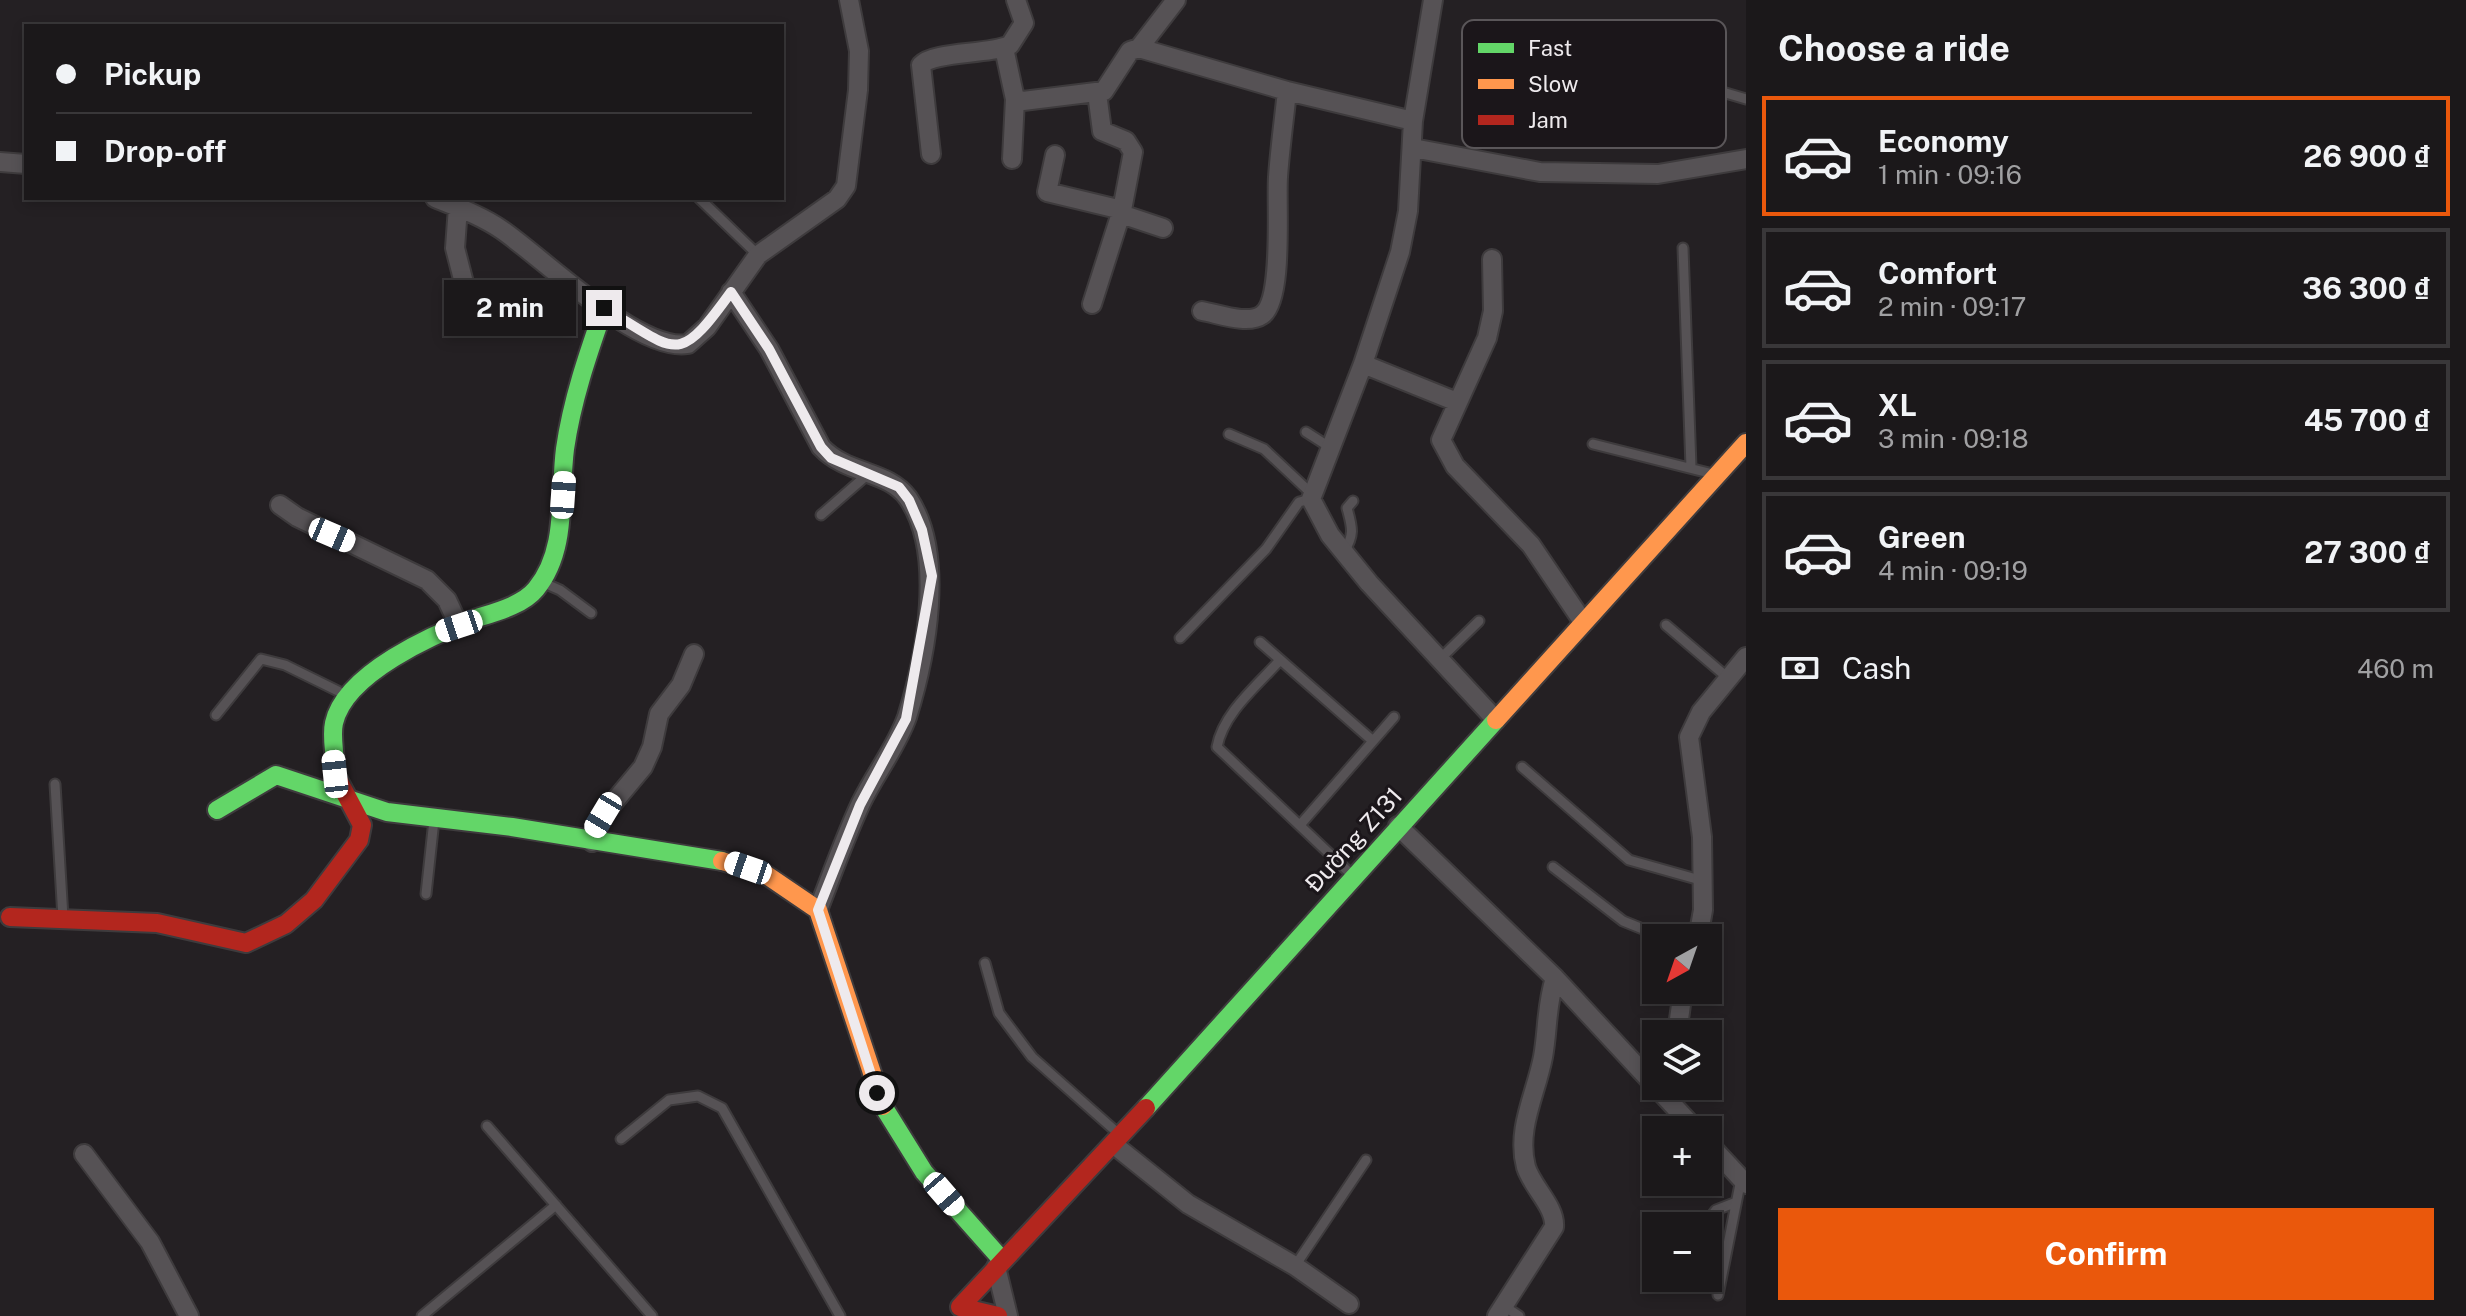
<!DOCTYPE html>
<html lang="en">
<head>
<meta charset="utf-8">
<style>
  :root { --surface:#1b181a; --page:#242123; --text:#f1f3f6; --muted:#a0a0a2; --line:#393739; --accent:#ea580c }
  body { margin:0; font-family:"Public Sans",sans-serif; background:var(--page); color:var(--text); height:100vh; display:flex; flex-direction:column; font-size:30px; white-space:nowrap }
  * { box-sizing:border-box; margin:0 }
  p { font-size:26px; color:var(--muted) }
  .icon { flex:none; width:44px; height:44px; fill:none; stroke:currentColor; stroke-width:2; stroke-linecap:round; stroke-linejoin:round }
  .map { position:relative; flex:1; overflow:hidden }
  .drawer { display:flex; flex-direction:column; background:var(--surface); width:720px }
  .drawer>* { flex:none }
  .hud { position:absolute; left:24px; top:24px; width:760px; height:176px; border-radius:0px; box-shadow:0 4px 12px #0003,0 0 0 2px var(--line); display:grid; align-content:center; height:176px; padding:0 32px; background:var(--surface) }
  .needle { width:52px; rotate:220deg }
  .tools { position:absolute; left:1642px; top:924px; display:grid; gap:16px }
  .tools a { display:grid; place-items:center; width:80px; height:80px; border-radius:0px; background:var(--surface); box-shadow:0 4px 12px #0003,0 0 0 2px var(--line); font-size:40px }
  .end { position:absolute; width:36px; height:36px; margin:-18px; border:10px solid #eeeaed; background:#111; box-shadow:0 0 0 4px #111 }
  .from { border-radius:50% }
  .bubble { position:absolute; height:56px; border-radius:0px; background:var(--surface); box-shadow:0 4px 12px #0003,0 0 0 2px var(--line); font-size:26px; font-weight:700; line-height:56px; text-align:center }
  .car { position:absolute; width:24px; height:48px; margin:-24px -12px; border-radius:10px; box-shadow:0 0 6px 2px #0007; background:linear-gradient(#fff 24%,#345 0 40%,#fff 0 76%,#345 0 86%,#fff 0) }
  .hud b { display:flex; align-items:center; gap:28px; height:76px; font-size:30px }
  .hud b+b { border-top:2px solid var(--line) }
  .hud i { width:20px; height:20px; background:var(--text) }
  ul { padding:0; list-style:none }
  li { display:flex; align-items:center; gap:24px; height:120px; margin:0 16px 12px; padding:0 16px; border:4px solid var(--line); border-radius:0px }
  li div { flex:1 }
  li b { display:block; font-size:30px }
  li em { font-style:normal; font-weight:700 }
  li.on { border-color:var(--accent) }
  li>.icon { width:72px; height:72px; stroke-width:1.5 }
  h2 { padding:0 32px; font-size:36px; line-height:96px }
  .pay { display:flex; align-items:center; gap:20px; height:88px; padding:0 32px; font-size:30px }
  .pay p { margin-inline-start:auto }
  .primary-button { display:flex; gap:16px; margin-top:auto; padding:16px 32px }
  .primary-button a { flex:1; height:92px; border-radius:0px; background:var(--accent); color:#fff; font-size:32px; font-weight:700; line-height:92px; text-align:center }
  main { display:flex; flex:1; min-height:0 }
  .map>svg:first-child { display:block }
  .lines { fill:none; stroke-linecap:round; stroke-linejoin:round }
  .lane-casing { stroke:#3e3b3d; stroke-width:13 }
  .street-casing { stroke:#3e3b3d; stroke-width:22 }
  .fast-casing { stroke:#3e3b3d; stroke-width:22 }
  .slow-casing { stroke:#3e3b3d; stroke-width:22 }
  .jam-casing { stroke:#3e3b3d; stroke-width:22 }
  .lane { stroke:#565255; stroke-width:9 }
  .street { stroke:#565255; stroke-width:18 }
  .fast { stroke:#63d668; stroke-width:18 }
  .slow { stroke:#ff974d; stroke-width:18 }
  .jam { stroke:#b3261e; stroke-width:18 }
  .route { stroke:#eeeaed; stroke-width:10 }
  .labels { text-anchor:middle; stroke-width:6; stroke-linejoin:round; paint-order:stroke }
  .street-label { font-size:24px; fill:#eeeaed; stroke:#1b161a }
  .key { fill:#1b161a; stroke:#5a5659; stroke-width:2 }
  .key-label { font-size:22px; fill:#eeeaed }
</style>
</head>
<body>
<main>
<div class="map">
<svg width="1746" height="1316" viewBox="0 0 1746 1316">
  <rect width="100%" height="100%" fill="#242023"/>
  <g class="lines">
    <!-- lane casing -->
    <g class="lane-casing">
      <path id="lane" d="M1692,83L1746,99
        M699,198L758,255
        M1683,248L1691,467
        M1306,432L1331,448
        M1229,434L1264,449L1313,495
        M1593,444L1713,474
        M821,515L867,475
        M1344,552C1355,534 1352,527 1347,508L1353,501
        M544,583L560,590L591,613
        M1666,625L1728,678
        M1180,638L1266,549L1299,502L1311,499
        M1260,642L1373,741
        M1441,658L1479,621
        M1280,660C1258,685 1223,713 1217,747L1353,876
        M216,715L261,659L285,665L344,694
        M1522,767L1629,860L1700,880
        M55,784L63,918
        M1300,825L1394,717
        M1553,867L1623,921L1665,938
        M426,894L434,820
        M985,963L999,1013L1032,1057L1120,1135
        M487,1126L652,1316
        M621,1139L669,1100L698,1096L722,1108L840,1316
        M1704,1226L1716,1210L1734,1203
        M1295,1266L1366,1160
        M1718,1295L1741,1179
        M1504,1306L1519,1316
        M422,1316L556,1205"/>
    </g>
    <!-- street casing -->
    <g class="street-casing">
      <path id="street" d="M1433,0L1413,121L1408,211L1400,252L1363,364L1311,499L1330,535L1369,583L1495,719
        M1004,48L1015,99L1023,101L1104,91L1130,51L1139,48L1287,91L1413,121
        M1139,48L1176,0
        M1413,148L1540,172L1658,174L1746,159
        M931,154L921,65C934,51 988,55 1010,45L1024,23L1016,0
        M1055,155L1047,192L1122,210
        M1012,159L1015,99
        M0,162L26,164
        M435,198C457,207 482,216 502,230C543,258 639,353 688,344L707,327L758,255L837,199L846,186L858,90L859,51L849,0
        M458,207L455,248L464,283
        M1121,214L1163,228
        M1492,259L1493,311L1487,338L1441,440L1455,466L1531,545L1583,622
        M731,292L769,349L821,447C847,475 888,470 908,498C946,554 926,656 907,717C897,746 875,774 861,803C845,837 832,874 818,910
        M1092,304L1122,210L1133,152L1126,141L1102,131L1097,93
        M1202,311C1219,314 1248,325 1262,315C1284,300 1276,204 1278,177C1280,148 1284,120 1287,91
        M1363,364L1457,402
        M280,505L297,517L427,580L447,600L459,626
        M1398,826L1555,978L1696,1130
        M592,842L603,815L643,767L652,747L659,714L681,685L694,654
        M1698,938L1703,910L1702,837L1689,737L1701,712L1746,657
        M1677,1034L1683,990
        M1708,1143L1746,1184
        M1113,1144L1188,1204L1295,1266L1349,1304
        M84,1154L150,1242L189,1316
        M996,1267L1008,1316
        M1497,1316L1554,1227C1556,1207 1532,1187 1526,1167C1516,1129 1536,1094 1543,1057C1548,1030 1546,1006 1555,978"/>
    </g>
    <!-- fast casing -->
    <g class="fast-casing">
      <path id="fast" d="M335,766C335,753 331,736 334,723C345,673 434,634 477,618C496,612 523,605 536,589C568,550 559,495 565,449C572,400 588,354 604,308
        M217,810L276,775L387,812L512,827L722,861
        M883,1106L924,1172L1002,1260
        M1146,1108L1496,720"/>
    </g>
    <!-- slow casing -->
    <g class="slow-casing">
      <path id="slow" d="M1496,720L1746,443
        M722,861L765,874L818,910L883,1106"/>
    </g>
    <!-- jam casing -->
    <g class="jam-casing">
      <path id="jam" d="M10,917L157,923L246,943L286,924L314,900L359,840L362,825L335,774V766
        M998,1316L960,1307L1146,1108"/>
    </g>
    <!-- lane -->
    <use href="#lane" class="lane"/>
    <!-- street -->
    <use href="#street" class="street"/>
    <!-- fast -->
    <use href="#fast" class="fast"/>
    <!-- slow -->
    <use href="#slow" class="slow"/>
    <!-- jam -->
    <use href="#jam" class="jam"/>
  </g>
  <g class="lines">
    <!-- route -->
    <path class="route" d="M604,308C678,352 677,367 731,292L769,349L821,447L831,458L899,487L909,500L922,530L932,576L906,719L860,805L818,910L877,1093"/>
  </g>
  <g class="labels">
    <!-- street labels -->
    <g class="street-label">
      <text transform="translate(1354 840) rotate(-48)" y="8">Đường Z131</text>
    </g>
  </g>
  <!-- legend -->
  <rect x="1462" y="20" width="264" height="128" rx="12" class="key"/>
  <rect x="1478" y="43" width="36" height="10" fill="#63d668"/>
  <rect x="1478" y="79" width="36" height="10" fill="#ff974d"/>
  <rect x="1478" y="115" width="36" height="10" fill="#b3261e"/>
  <g class="key-label">
    <text x="1528" y="56">Fast</text>
    <text x="1528" y="92">Slow</text>
    <text x="1528" y="128">Jam</text>
  </g>
</svg>
<div class="tools">
<a><svg class="needle" viewBox="-14 -14 28 28"><path d="M0-13l5 13h-10z" fill="#e53935"/><path d="M0 13l5-13h-10z" fill="#a0a0a2"/></svg></a>
<a><svg class="icon" aria-label="layers" viewBox="0 0 24 24"><path d="M12 4l9 5-9 5-9-5zM3 14l9 5 9-5"/></svg></a>
<a>+</a>
<a>−</a>
</div>
<i class="end from" style="left:877px;top:1093px"></i>
<i class="end" style="left:604px;top:308px"></i>
<div class="bubble" style="left:444px;top:280px;width:132px">2 min</div>
<i class="car" style="left:563px;top:495px;rotate:4deg"></i>
<i class="car" style="left:332px;top:535px;rotate:113deg"></i>
<i class="car" style="left:459px;top:626px;rotate:252deg"></i>
<i class="car" style="left:335px;top:774px;rotate:354deg"></i>
<i class="car" style="left:603px;top:815px;rotate:211deg"></i>
<i class="car" style="left:748px;top:868px;rotate:289deg"></i>
<i class="car" style="left:944px;top:1194px;rotate:139deg"></i>
<div class="hud">
<b><i class="from"></i>Pickup</b>
<b><i></i>Drop-off</b>
</div>
</div>
<section class="drawer">
<h2>Choose a ride</h2>
<ul>
<li class="on"><svg class="icon" aria-label="car" viewBox="0 0 24 24"><path d="M5 17H2v-5l4-1 3-4h7l3 4 3 1v5h-3M9 17h6M6 11h13"/><circle cx="7" cy="17" r="2"/><circle cx="17" cy="17" r="2"/></svg><div><b>Economy</b><p>1 min · 09:16</p></div><em>26 900 ₫</em></li>
<li><svg class="icon" aria-label="car" viewBox="0 0 24 24"><path d="M5 17H2v-5l4-1 3-4h7l3 4 3 1v5h-3M9 17h6M6 11h13"/><circle cx="7" cy="17" r="2"/><circle cx="17" cy="17" r="2"/></svg><div><b>Comfort</b><p>2 min · 09:17</p></div><em>36 300 ₫</em></li>
<li><svg class="icon" aria-label="car" viewBox="0 0 24 24"><path d="M5 17H2v-5l4-1 3-4h7l3 4 3 1v5h-3M9 17h6M6 11h13"/><circle cx="7" cy="17" r="2"/><circle cx="17" cy="17" r="2"/></svg><div><b>XL</b><p>3 min · 09:18</p></div><em>45 700 ₫</em></li>
<li><svg class="icon" aria-label="car" viewBox="0 0 24 24"><path d="M5 17H2v-5l4-1 3-4h7l3 4 3 1v5h-3M9 17h6M6 11h13"/><circle cx="7" cy="17" r="2"/><circle cx="17" cy="17" r="2"/></svg><div><b>Green</b><p>4 min · 09:19</p></div><em>27 300 ₫</em></li>
</ul>
<div class="pay"><svg class="icon" aria-label="cash" viewBox="0 0 24 24"><path d="M3 7h18v10H3z"/><circle cx="12" cy="12" r="2"/></svg>Cash<p>460 m</p></div>
<div class="primary-button"><a>Confirm</a></div>
</section>
</main>
</body>
</html>
